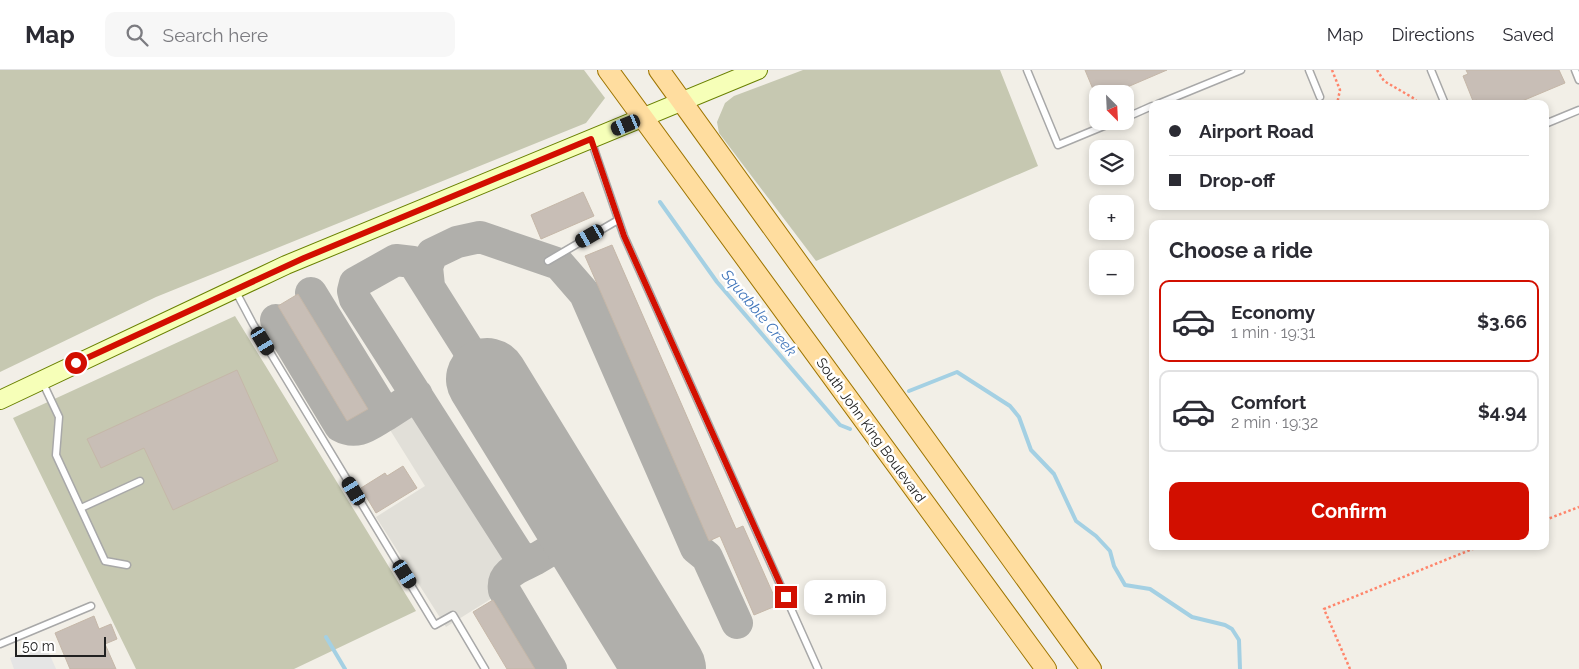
<!DOCTYPE html>
<html lang="en">
<head>
<meta charset="utf-8">
<style>
  :root { --surface:#fff; --page:#f7f7f7; --text:#2b2b33; --muted:#7c7c81; --line:#e1e1e2; --accent:#d20f00 }
  body { margin:0; font-family:Raleway,sans-serif; background:var(--page); color:var(--text); height:100vh; display:flex; flex-direction:column; font-size:19px; white-space:nowrap }
  * { box-sizing:border-box; margin:0 }
  p { font-size:16px; color:var(--muted) }
  .icon { flex:none; width:28px; height:28px; fill:none; stroke:currentColor; stroke-width:2; stroke-linecap:round; stroke-linejoin:round }
  .map { position:relative; flex:1; overflow:hidden }
  .sheet { position:absolute; left:1149px; top:150px; width:400px; height:330px; display:flex; flex-direction:column; background:var(--surface); border-radius:10px; box-shadow:0 2px 8px #0003 }
  .sheet>* { flex:none }
  .hud { position:absolute; left:1149px; top:30px; width:400px; height:110px; border-radius:10px; box-shadow:0 2px 8px #0003; display:grid; align-content:center; height:110px; padding:0 20px; background:var(--surface) }
  .needle { width:32px; rotate:156deg }
  .tools { position:absolute; left:1089px; top:15px; display:grid; gap:10px }
  .tools a { display:grid; place-items:center; width:45px; height:45px; border-radius:10px; background:var(--surface); box-shadow:0 2px 8px #0003; font-size:25px }
  .scale { position:absolute; left:15px; bottom:12px; width:91px; box-sizing:border-box; padding-left:5px; border:2px solid #212121; border-top:0; font-size:14px; line-height:18px; white-space:nowrap; color:#212121; -webkit-text-stroke:4px #fff; paint-order:stroke }
  .end { position:absolute; width:22px; height:22px; margin:-11px; border:6px solid #d20f00; background:#fff; box-shadow:0 0 0 2px #fff }
  .from { border-radius:50% }
  .bubble { position:absolute; height:35px; border-radius:10px; background:var(--surface); box-shadow:0 2px 8px #0003; font-size:16px; font-weight:700; line-height:35px; text-align:center }
  .car { position:absolute; width:15px; height:30px; margin:-15px -8px; border-radius:6px; box-shadow:0 0 4px 1px #0007; background:linear-gradient(#222 24%,#8ab4d8 0 40%,#222 0 76%,#8ab4d8 0 86%,#222 0) }
  .hud b { display:flex; align-items:center; gap:18px; height:48px; font-size:19px }
  .hud b+b { border-top:1px solid var(--line) }
  .hud i { width:12px; height:12px; background:var(--text) }
  ul { padding:0; list-style:none }
  li { display:flex; align-items:center; gap:15px; height:82px; margin:0 10px 8px; padding:0 10px; border:2px solid var(--line); border-radius:10px }
  li div { flex:1 }
  li b { display:block; font-size:19px }
  li em { font-style:normal; font-weight:700 }
  li.current { border-color:var(--accent) }
  li>.icon { width:45px; height:45px; stroke-width:1.5 }
  h2 { padding:0 20px; font-size:22px; line-height:60px }
  .button { display:flex; gap:10px; margin-top:auto; padding:10px 20px }
  .button a { flex:1; height:58px; border-radius:10px; background:var(--accent); color:#fff; font-size:20px; font-weight:700; line-height:58px; text-align:center }
  header { display:flex; align-items:center; gap:30px; box-sizing:border-box; height:70px; padding:0 25px; background:var(--surface); border-bottom:1px solid var(--line) }
  header strong { font-size:24px }
  nav { display:flex; gap:28px; margin-inline-start:auto; font-size:18px }
  .search { width:350px; height:45px; background:var(--page); display:flex; align-items:center; gap:12px; box-sizing:border-box; padding:0 18px; border-radius:10px; color:var(--muted); font-size:19px }
  .map>svg:first-child { display:block }
  .airport { fill:#e1dfd8 }
  .construction { fill:#c6c8b1 }
  .parking { fill:#e5e5e5 }
  .lines { fill:none; stroke-linecap:round; stroke-linejoin:round }
  .stream { stroke:#a4d0e3; stroke-width:4 }
  .taxiway { stroke:#b0afab; stroke-width:32 }
  .runway { stroke:#b0afab; stroke-width:82 }
  .building { fill:#c8beb6; stroke:#c5b7a8 }
  .lane-casing { stroke:#a8a8a8; stroke-width:9 }
  .secondary-casing { stroke:#698000; stroke-width:20 }
  .primary-casing { stroke:#9e7500; stroke-width:22 }
  .path { stroke:#ff856b; stroke-width:2.5; stroke-dasharray:2.5 2.5; stroke-linecap:butt }
  .lane { stroke:#fff; stroke-width:6 }
  .secondary { stroke:#f6ffb8; stroke-width:18 }
  .primary { stroke:#ffdd9f; stroke-width:20 }
  .route { stroke:#d20f00; stroke-width:6 }
  .labels { text-anchor:middle; stroke-width:5; stroke-linejoin:round; paint-order:stroke }
  .street-label { font-size:14px; fill:#212121; stroke:#fff }
  .water-label { font-size:15px; font-style:italic; fill:#4377bb; stroke:#fff }
</style>
</head>
<body>
<header>
<strong>Map</strong>
<div class="search"><svg class="icon" aria-label="search" viewBox="0 0 24 24"><circle cx="10" cy="10" r="6"/><path d="M15 15l6 6"/></svg>Search here</div>
<nav><a>Map</a><a>Directions</a><a>Saved</a></nav>
</header>
<div class="map">
<svg width="1579" height="599" viewBox="0 0 1579 599">
  <rect width="100%" height="100%" fill="#f2efe7"/>
  <!-- airport -->
  <path class="airport" d="M416,315L534,502L446,557L376,447L425,416L377,339Z"/>
  <!-- construction -->
  <path class="construction" d="M0,0H584L605,28L586,53L156,227L0,302Z
    M803,0H1000L1038,96L816,191L719,63L717,52L725,33L734,26Z
    M235,246L416,541L294,599H136L13,348Z"/>
  <!-- parking -->
  <path class="parking" d="M45,574L56,599H14L10,588Z"/>
  <g class="lines">
    <!-- stream -->
    <path class="stream" d="M660,132L717,212L840,355L850,359
      M909,321L957,302L1010,336L1019,347L1031,380L1054,404L1076,451L1096,466L1110,481L1114,496L1125,515L1150,519L1192,547L1225,555L1232,559L1239,570L1240,599
      M326,567L345,599"/>
    <!-- taxiway -->
    <path class="taxiway" d="M429,216L427,197L432,184L457,172L480,167L559,194L585,224L696,478L707,487L737,553
      M311,223L386,345L417,325
      M276,250L340,356C358,366 370,354 386,345
      M487,309L413,192L396,190L355,213L353,221L355,229L518,484L527,490H534L581,462
      M534,490C521,497 501,502 504,520L551,599"/>
    <!-- runway -->
    <path class="runway" d="M487,309L665,599"/>
  </g>
  <!-- building -->
  <path class="building" d="M1085,0H1167L1111,24H1095Z
    M1466,0H1559L1565,13L1515,34H1478L1477,30L1473,31L1463,6L1468,4Z
    M583,122L594,146L541,169L531,145Z
    M612,175L736,459L743,456L778,535L754,545L720,466L709,471L585,186Z
    M298,224L368,339L347,351L278,236Z
    M237,300L278,391L173,440L144,378L101,398L87,369Z
    M403,396L417,418L376,443L361,418L385,403L387,406Z
    M493,530L535,599H507L473,542Z
    M94,546L99,559L111,554L117,569L105,574L116,599H70L55,563Z"/>
  <g class="lines">
    <!-- lane casing -->
    <g class="lane-casing">
      <path id="lane" d="M1027,0L1058,75L1116,51
        M1309,0L1320,27
        M1431,0L1445,34
        M1575,0L1579,10
        M1158,34L1241,0
        M1125,48L1152,36
        M1545,54L1579,40
        M591,70L624,166L818,599
        M548,191L618,150
        M235,220L253,254L435,555L453,545L485,599
        M42,311L59,347L56,385L105,491L127,495
        M81,438L140,411
        M0,574L91,536"/>
    </g>
    <!-- secondary casing -->
    <g class="secondary-casing">
      <path id="secondary" d="M0,330L286,195L758,0"/>
    </g>
    <!-- primary casing -->
    <g class="primary-casing">
      <path id="primary" d="M608,0L1046,599
        M659,0L1091,599"/>
    </g>
    <!-- path -->
    <path class="path" d="M1332,0L1340,20L1337,34
      M1377,0L1384,11L1415,29L1418,34
      M1404,136H1417
      M1545,450L1579,437
      M1350,599L1324,539L1480,476"/>
    <!-- lane -->
    <use href="#lane" class="lane"/>
    <!-- secondary -->
    <use href="#secondary" class="secondary"/>
    <!-- primary -->
    <use href="#primary" class="primary"/>
  </g>
  <g class="lines">
    <!-- route -->
    <path class="route" d="M76,293L304,188L591,69L624,166L786,527"/>
  </g>
  <g class="labels">
    <!-- street labels -->
    <g class="street-label">
      <text transform="translate(871 360) rotate(54)" y="5">South John King Boulevard</text>
    </g>
    <!-- water labels -->
    <g class="water-label">
      <text transform="translate(759 243) rotate(50)" y="5">Squabble Creek</text>
    </g>
  </g>
</svg>
<div class="tools">
<a><svg class="needle" viewBox="-14 -14 28 28"><path d="M0-13l5 13h-10z" fill="#e53935"/><path d="M0 13l5-13h-10z" fill="#7c7c81"/></svg></a>
<a><svg class="icon" aria-label="layers" viewBox="0 0 24 24"><path d="M12 4l9 5-9 5-9-5zM3 14l9 5 9-5"/></svg></a>
<a>+</a>
<a>−</a>
</div>
<div class="scale">50 m</div>
<i class="end from" style="left:76px;top:293px"></i>
<i class="end" style="left:786px;top:527px"></i>
<div class="bubble" style="left:804px;top:510px;width:82px">2 min</div>
<i class="car" style="left:626px;top:55px;rotate:248deg"></i>
<i class="car" style="left:590px;top:166px;rotate:240deg"></i>
<i class="car" style="left:263px;top:271px;rotate:149deg"></i>
<i class="car" style="left:354px;top:421px;rotate:329deg"></i>
<i class="car" style="left:405px;top:504px;rotate:148deg"></i>
<div class="hud">
<b><i class="from"></i>Airport Road</b>
<b><i></i>Drop-off</b>
</div>
<section class="sheet">
<h2>Choose a ride</h2>
<ul>
<li class="current"><svg class="icon" aria-label="car" viewBox="0 0 24 24"><path d="M5 17H2v-5l4-1 3-4h7l3 4 3 1v5h-3M9 17h6M6 11h13"/><circle cx="7" cy="17" r="2"/><circle cx="17" cy="17" r="2"/></svg><div><b>Economy</b><p>1 min · 19:31</p></div><em>$3.66</em></li>
<li><svg class="icon" aria-label="car" viewBox="0 0 24 24"><path d="M5 17H2v-5l4-1 3-4h7l3 4 3 1v5h-3M9 17h6M6 11h13"/><circle cx="7" cy="17" r="2"/><circle cx="17" cy="17" r="2"/></svg><div><b>Comfort</b><p>2 min · 19:32</p></div><em>$4.94</em></li>
</ul>
<div class="button"><a>Confirm</a></div>
</section>
</div>
</body>
</html>
